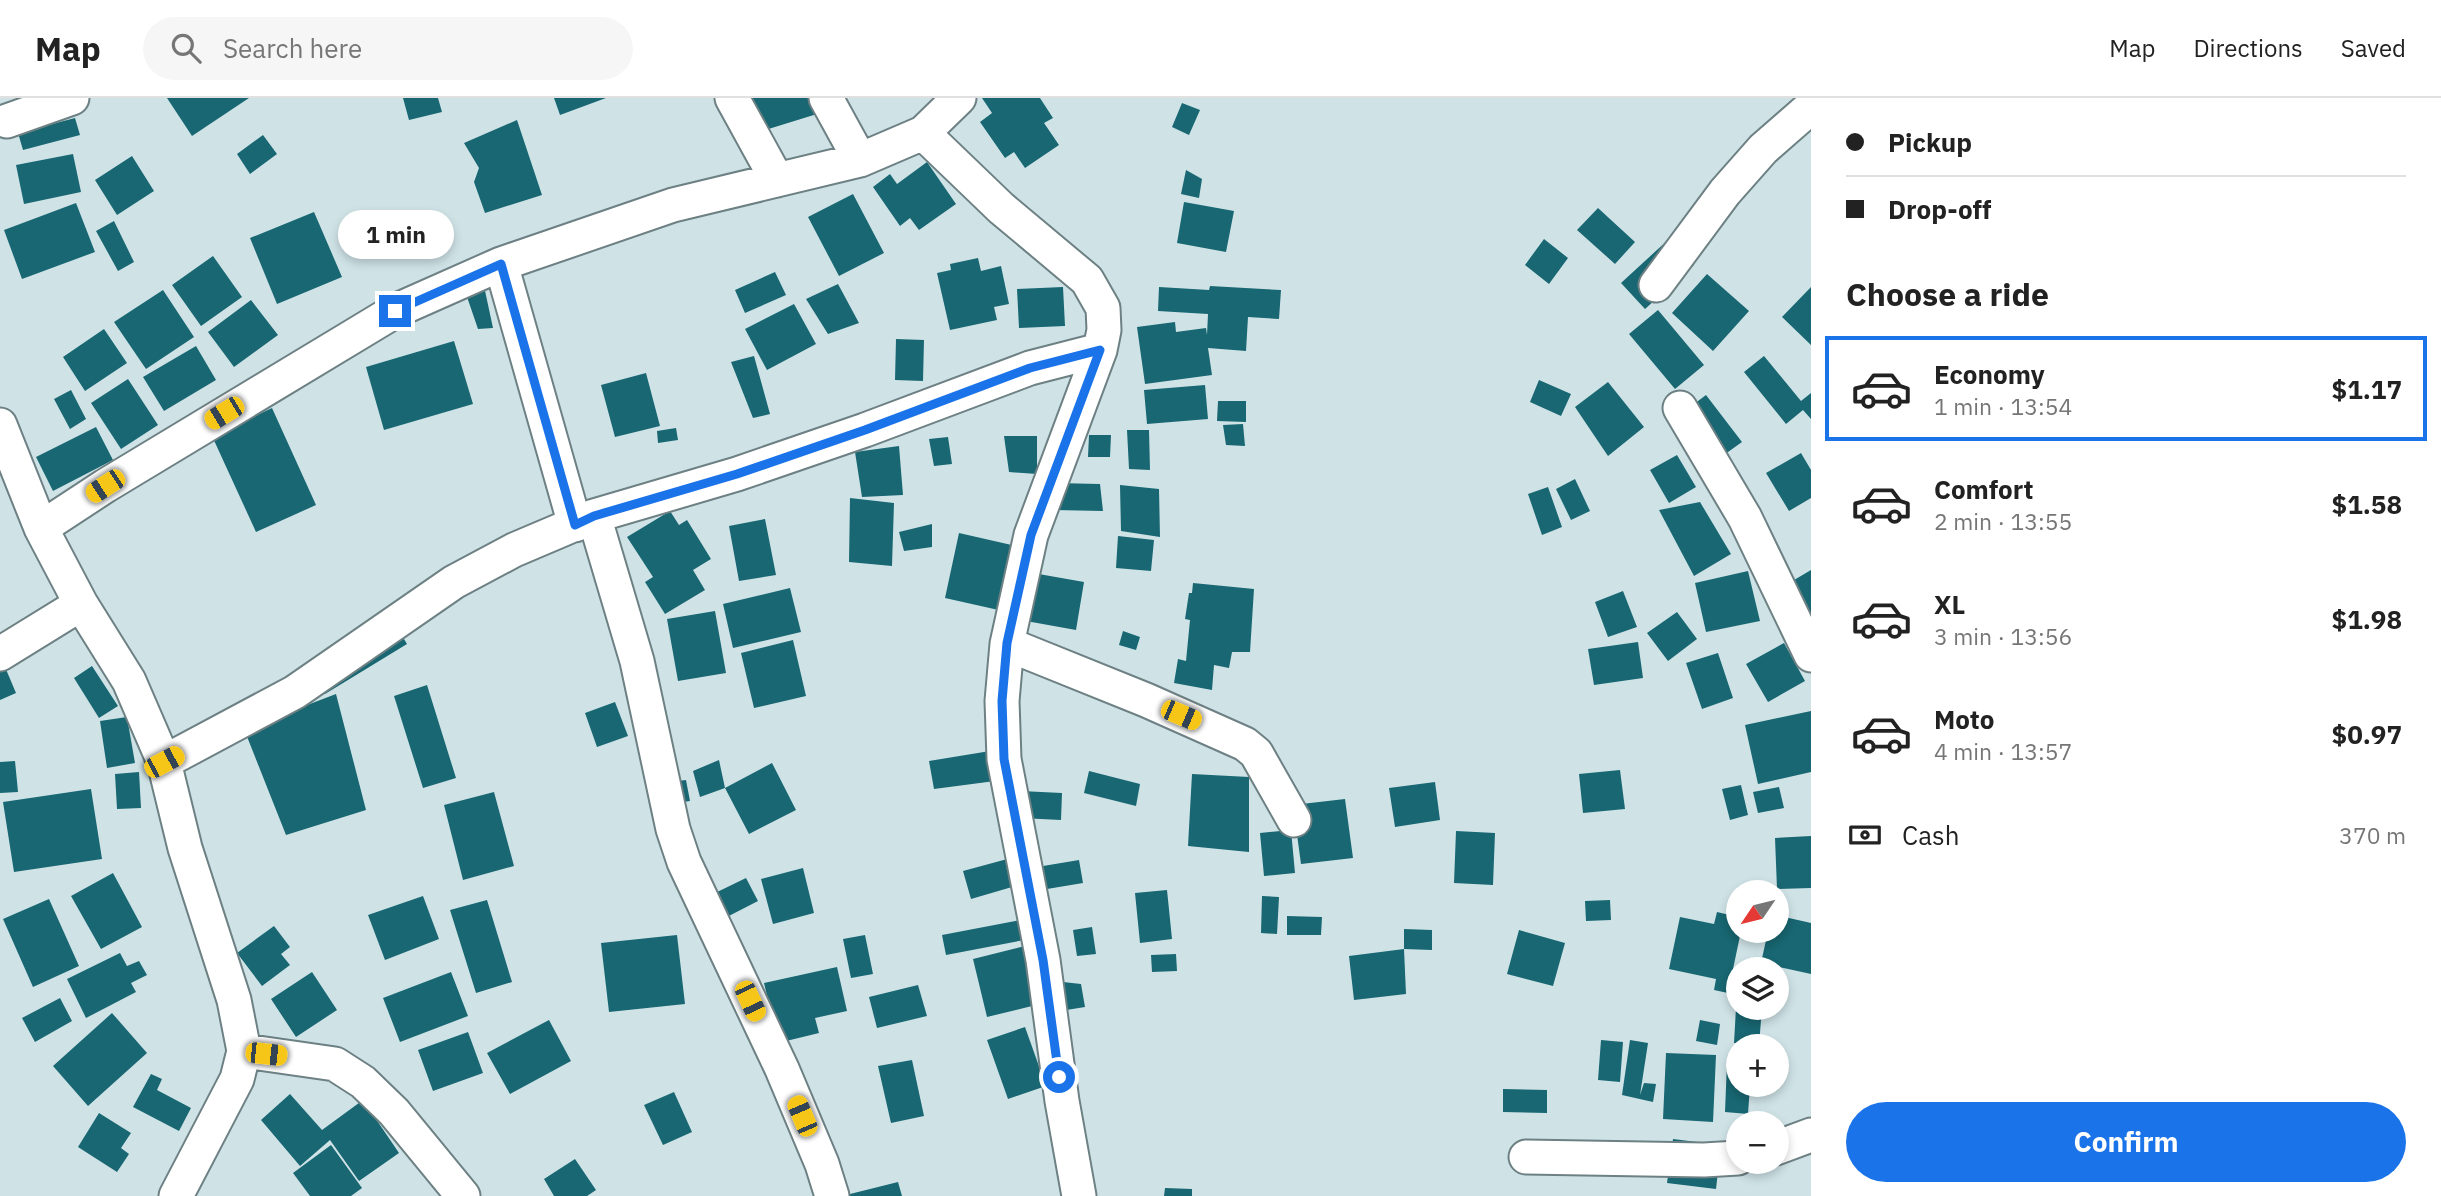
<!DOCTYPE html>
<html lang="en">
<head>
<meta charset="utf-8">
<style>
  :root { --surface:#fff; --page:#f6f6f6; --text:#222; --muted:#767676; --line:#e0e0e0; --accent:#1a73e8 }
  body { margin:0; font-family:"IBM Plex Sans",sans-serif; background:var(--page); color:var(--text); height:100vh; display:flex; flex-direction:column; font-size:26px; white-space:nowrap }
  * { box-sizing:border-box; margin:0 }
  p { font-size:23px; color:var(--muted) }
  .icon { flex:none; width:38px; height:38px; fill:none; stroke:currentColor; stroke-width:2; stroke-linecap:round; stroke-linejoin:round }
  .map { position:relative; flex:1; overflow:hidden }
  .sheet { display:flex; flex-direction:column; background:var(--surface); width:630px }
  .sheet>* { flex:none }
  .guide { display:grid; align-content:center; height:154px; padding:0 35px; background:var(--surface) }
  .needle { width:46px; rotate:235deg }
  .fabs { position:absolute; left:1726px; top:782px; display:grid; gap:14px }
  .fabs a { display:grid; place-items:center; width:63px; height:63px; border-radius:50%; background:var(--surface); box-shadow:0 4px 10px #0003; font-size:35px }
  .end { position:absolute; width:32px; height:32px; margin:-16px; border:9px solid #1a73e8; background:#fff; box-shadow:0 0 0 4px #fff }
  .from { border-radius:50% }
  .bubble { position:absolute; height:49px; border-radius:24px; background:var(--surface); box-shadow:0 4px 10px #0003; font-size:23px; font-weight:700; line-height:49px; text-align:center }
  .car { position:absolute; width:21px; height:42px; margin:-21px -10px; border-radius:9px; box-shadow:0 0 5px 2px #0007; background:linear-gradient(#f5c518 24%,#345 0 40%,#f5c518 0 76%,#345 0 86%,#f5c518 0) }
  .guide b { display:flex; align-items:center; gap:24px; height:66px; font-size:26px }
  .guide b+b { border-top:2px solid var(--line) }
  .guide i { width:18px; height:18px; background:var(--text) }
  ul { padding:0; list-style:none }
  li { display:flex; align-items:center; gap:21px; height:105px; margin:0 14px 10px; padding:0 21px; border:4px solid transparent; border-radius:0px }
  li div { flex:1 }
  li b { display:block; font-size:26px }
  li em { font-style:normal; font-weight:700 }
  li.active { border-color:var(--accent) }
  li>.icon { width:63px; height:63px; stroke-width:1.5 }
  h2 { padding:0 35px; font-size:32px; line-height:84px }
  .pay { display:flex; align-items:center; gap:18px; height:77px; padding:0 35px; font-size:26px }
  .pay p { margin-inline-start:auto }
  .button { display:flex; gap:14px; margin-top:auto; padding:14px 35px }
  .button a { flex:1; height:80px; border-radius:42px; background:var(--accent); color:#fff; font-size:28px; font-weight:700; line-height:80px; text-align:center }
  header { display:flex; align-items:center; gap:42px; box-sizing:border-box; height:98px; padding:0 35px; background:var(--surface); border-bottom:2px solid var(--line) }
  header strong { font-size:33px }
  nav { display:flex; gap:38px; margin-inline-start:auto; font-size:24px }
  .search { width:490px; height:63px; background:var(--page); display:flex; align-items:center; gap:18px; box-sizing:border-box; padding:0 24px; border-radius:38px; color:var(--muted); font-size:26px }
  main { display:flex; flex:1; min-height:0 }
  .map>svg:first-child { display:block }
  .building { fill:#186772 }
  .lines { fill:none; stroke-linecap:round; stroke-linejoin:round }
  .street-casing { stroke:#6d8083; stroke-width:37 }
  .street { stroke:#fff; stroke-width:33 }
  .route { stroke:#1a73e8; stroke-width:9 }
</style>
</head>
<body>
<header>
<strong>Map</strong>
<div class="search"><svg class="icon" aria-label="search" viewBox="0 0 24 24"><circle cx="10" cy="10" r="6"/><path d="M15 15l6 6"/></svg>Search here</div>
<nav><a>Map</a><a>Directions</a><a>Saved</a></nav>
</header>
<main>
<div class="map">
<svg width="1811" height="1098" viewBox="0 0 1811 1098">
  <rect width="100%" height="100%" fill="#cfe3e7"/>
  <!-- building -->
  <path class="building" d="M167,0H249L192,38Z
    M403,0H438L442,14L409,22Z
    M554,0H606L560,17Z
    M752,0H812L817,16L762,33Z
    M982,0H1040L1053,20L1044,25L1059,47L1025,70L1014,54L1005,60L980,24L992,15Z
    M1182,5L1200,12L1189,37L1172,29Z
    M75,20L80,37L23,52L18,35Z
    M517,22L542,97L485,115L474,84L479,70L464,45Z
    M263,37L277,56L250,76L237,56Z
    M73,56L81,94L24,106L16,67Z
    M132,58L154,93L117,117L95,82Z
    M927,64L956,106L919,132L910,120L900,128L873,89L890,76L897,86Z
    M1186,72L1202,81L1199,100L1181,96Z
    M853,96L884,155L839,178L808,119Z
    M1184,104L1234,113L1226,154L1177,145Z
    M76,105L95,154L22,181L4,132Z
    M1598,110L1635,144L1615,166L1577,132Z
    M314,114L342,179L277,206L250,140Z
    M114,123L134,164L118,173L96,133Z
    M1670,140L1694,167L1645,211L1621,185Z
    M1544,141L1568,160L1549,186L1525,167Z
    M213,158L242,199L201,228L172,187Z
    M978,160L981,173L1001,168L1009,206L994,209L997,222L950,232L937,175L951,172L950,166Z
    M775,174L786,197L745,215L735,192Z
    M1707,176L1749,213L1713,253L1672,215Z
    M838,186L859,225L828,236L806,201Z
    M484,188L493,230L478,231L465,193Z
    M1210,188L1281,192L1279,221L1248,219L1246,253L1208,250L1212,277L1145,286L1137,229L1175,224L1176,234L1206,230L1207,237L1208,216L1158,213L1159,189L1209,192Z
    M1063,189L1065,228L1019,230L1017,191Z
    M1811,189V247L1782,219Z
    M163,192L194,239L146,271L114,224Z
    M251,202L278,237L234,269L208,234Z
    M794,206L816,246L767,272L745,231Z
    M1658,212L1704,267L1675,291L1629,236Z
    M104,231L127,265L85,293L63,259Z
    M896,241L924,242L923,283L895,282Z
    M454,243L473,306L384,332L366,269Z
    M196,248L216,282L164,313L143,279Z
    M754,258L770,316L753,320L731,264Z
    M1764,258L1801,303L1811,295V321L1803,312L1786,326L1744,274Z
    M646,275L660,328L615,339L601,287Z
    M128,281L158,327L121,351L91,305Z
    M1539,282L1571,296L1561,318L1530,304Z
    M1608,284L1644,329L1608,358L1575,309Z
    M1205,287L1208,321L1147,326L1144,292Z
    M71,292L86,321L70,331L54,301Z
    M1706,297L1742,344L1721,359L1686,312Z
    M1218,303H1246V324L1217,323Z
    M272,310L316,407L256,434L212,338Z
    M1243,326L1245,348L1226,347L1223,327Z
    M96,329L113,362L53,393L36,359Z
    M676,330L678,342L658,345L657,333Z
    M1127,332H1149L1150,372L1129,371Z
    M1089,337H1111L1110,359H1088Z
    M1004,338H1037V376L1009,374Z
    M948,339L952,366L934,368L929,341Z
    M899,348L903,397L862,399L855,354Z
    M1801,355L1811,372V400L1789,413L1766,375Z
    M1677,357L1696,389L1669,405L1650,372Z
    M1575,381L1590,413L1571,422L1556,391Z
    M1055,385L1100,386L1103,413L1054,412Z
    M1120,387L1159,391L1160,439L1121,433Z
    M1548,389L1562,429L1542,437L1528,396Z
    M850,400L894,405L892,468L849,464Z
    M1700,404L1731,456L1694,478L1659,412Z
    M670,413L679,427L687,422L711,461L693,472L705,492L665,516L645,484L653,479L627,439Z
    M765,421L776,477L739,483L729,428Z
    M932,426V449L904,453L899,434Z
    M959,435L1016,448L1003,513L945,500Z
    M1118,438L1154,442L1151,473L1116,470Z
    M1811,472V519L1789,485Z
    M1748,473L1760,523L1706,534L1695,485Z
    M1033,475L1084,484L1076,532L1026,523Z
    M1193,485L1254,491L1250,554H1232L1229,570L1214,567L1212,592L1174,585L1178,561L1186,563L1190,522L1185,521L1189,495H1192Z
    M790,490L801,534L733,550L723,506Z
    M1623,493L1637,529L1608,539L1595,504Z
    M715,513L726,575L678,583L667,521Z
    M1677,514L1697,541L1668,563L1647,535Z
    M392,521L407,546L325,596L310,571Z
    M1123,533L1140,539L1136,552L1119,547Z
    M793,542L806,598L754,610L741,555Z
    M1638,544L1643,580L1594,587L1588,551Z
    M1784,545L1805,583L1768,604L1746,566Z
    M1718,555L1733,600L1702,611L1686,565Z
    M92,568L118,608L99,620L74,580Z
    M5,569L16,595L0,602V571Z
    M427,587L456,680L423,690L394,598Z
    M336,596L366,712L286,737L244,631Z
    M615,604L628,638L597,649L585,615Z
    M1811,613V674L1758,686L1745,627Z
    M127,619L135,665L107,670L100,623Z
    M990,653L995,683L934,691L929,663Z
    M719,662L725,690L772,665L796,712L749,736L725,690L700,699L693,673Z
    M15,663L18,694L0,695V664Z
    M1620,672L1625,711L1583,715L1579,676Z
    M1089,673L1140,686L1136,708L1084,695Z
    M139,674L141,710L117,711L115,676Z
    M1192,676L1249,679V754L1188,748Z
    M686,682L690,703L677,705L669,684Z
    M1435,684L1440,722L1395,729L1389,690Z
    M1741,687L1748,717L1730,722L1722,691Z
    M1779,689L1784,710L1758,715L1753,694Z
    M91,691L102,761L14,774L3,704Z
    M1021,693L1062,695L1061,722L1020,720Z
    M494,694L514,768L463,782L444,707Z
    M1345,701L1353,760L1301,766L1293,707Z
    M1291,732L1295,775L1264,778L1260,735Z
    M1456,733L1495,735L1493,787L1454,785Z
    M1811,738V790L1777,791L1775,740Z
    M1011,760L1019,787L971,801L963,773Z
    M1079,762L1083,785L1047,791L1043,768Z
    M803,770L814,815L773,826L761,781Z
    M113,775L142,829L101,851L71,798Z
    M746,780L758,803L723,821L711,797Z
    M1167,792L1172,841L1140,845L1135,795Z
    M423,798L439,841L385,862L368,817Z
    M1262,798L1279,799L1277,836L1261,835Z
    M49,801L79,868L33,889L3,821Z
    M487,802L512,884L476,895L450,812Z
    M1610,802L1611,822L1586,823L1585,803Z
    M1717,814L1738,819V833H1741L1728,895L1714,892L1716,881L1669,871L1680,819L1714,826Z
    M1776,817L1811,825V876L1761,865L1768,833H1776Z
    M1287,818L1322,819L1321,837H1287Z
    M1020,822L1024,842L946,857L942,837Z
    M274,828L290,849L281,856L290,867L262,888L237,855Z
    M1092,829L1096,856L1077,858L1073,832Z
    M1404,831L1432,832V852L1404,851Z
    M1519,832L1565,845L1553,888L1507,876Z
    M677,837L685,906L609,914L601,845Z
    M865,837L873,876L851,880L843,841Z
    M1025,848L1040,906L987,919L973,861Z
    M1404,851L1406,896L1354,902L1349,858Z
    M120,855L127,868L139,863L147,877L131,885L136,894L86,920L67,881Z
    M1176,856L1177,873L1152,874L1151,857Z
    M837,869L847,913L815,920L819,935L778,945L764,885Z
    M312,874L337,912L296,939L271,901Z
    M451,874L468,918L400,944L383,900Z
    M1063,884L1081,886L1085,909L1060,913Z
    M918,887L927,918L877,930L869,899Z
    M60,900L72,923L35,944L22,920Z
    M1736,910H1762L1759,947L1734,945Z
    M112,915L147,955L88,1008L53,968Z
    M549,922L571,963L510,996L487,955Z
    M1700,922L1720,926L1717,947L1696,943Z
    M1025,929L1046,988L1008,1001L987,942Z
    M468,934L483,975L433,993L418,952Z
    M1601,942L1623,944L1620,984L1598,982Z
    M1630,942L1648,945L1640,997L1644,985L1656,986L1653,1004L1622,997Z
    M1666,955L1716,957L1713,1024L1663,1021Z
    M912,962L924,1018L891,1025L878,968Z
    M1727,964L1738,965V987H1750L1748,1016L1725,1014Z
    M151,976L162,981L157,992L191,1010L179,1033L133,1009Z
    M1503,991L1547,992V1015L1503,1014Z
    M674,994L692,1034L663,1047L644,1007Z
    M290,996L322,1032L363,1002L399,1055L359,1083L330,1042L300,1068L261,1022Z
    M99,1015L131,1035L121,1050L129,1056L117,1074L78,1049Z
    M1673,1041L1721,1047L1716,1091L1667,1085Z
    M331,1047L362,1090L351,1098H310L293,1075Z
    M575,1061L596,1092L587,1098H554L544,1081Z
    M898,1084L902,1098H850V1096Z
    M1165,1090L1192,1091V1098H1164Z"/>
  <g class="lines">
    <!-- street casing -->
    <g class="street-casing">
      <path id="street" d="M732,0L777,82
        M826,0L860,62
        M7,23L72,0
        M923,35L1001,110L1087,182L1103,210L1104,232L1100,252L1031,437L1007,546L1002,603L1004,661L1043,862L1062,1003L1079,1098
        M501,166L575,427
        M1656,187L1725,94L1763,51L1811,9
        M1680,310L1745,420L1811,557
        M0,327L41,430L81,506L129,583L164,664L185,750L234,902L244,953L237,981L176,1098
        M594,418L637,563L673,731L684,764L782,971L822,1066L832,1098
        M41,430L105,388L395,213L501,166L673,107L860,62L923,35L959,0
        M1007,546L1146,602L1245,646L1256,655L1294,722
        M0,556L81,506
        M164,664L295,594L454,484L514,452L594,418L737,376L865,332L1030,270L1100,252
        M244,953L335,966L363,984L394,1014L463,1098
        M1776,1050L1811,1037
        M1526,1059L1704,1062L1738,1060"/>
    </g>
    <!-- street -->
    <use href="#street" class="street"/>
  </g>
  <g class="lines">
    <!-- route -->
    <path class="route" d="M395,213L501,166L575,427L594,418L737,376L865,332L1030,270L1100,252L1031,437L1007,545L1002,603L1004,661L1043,862L1059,979"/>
  </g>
</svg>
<div class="fabs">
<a><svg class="needle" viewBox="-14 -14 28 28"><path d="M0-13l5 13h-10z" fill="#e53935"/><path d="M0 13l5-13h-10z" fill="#767676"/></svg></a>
<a><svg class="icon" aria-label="layers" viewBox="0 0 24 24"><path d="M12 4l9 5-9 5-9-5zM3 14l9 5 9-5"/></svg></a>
<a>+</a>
<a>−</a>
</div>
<i class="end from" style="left:1059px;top:979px"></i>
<i class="end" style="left:395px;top:213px"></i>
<div class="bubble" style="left:338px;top:112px;width:116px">1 min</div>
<i class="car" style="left:224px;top:315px;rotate:239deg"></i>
<i class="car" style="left:105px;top:388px;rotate:237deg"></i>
<i class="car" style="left:1181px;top:617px;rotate:113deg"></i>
<i class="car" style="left:164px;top:664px;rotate:62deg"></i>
<i class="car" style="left:750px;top:903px;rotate:155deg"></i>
<i class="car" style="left:266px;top:956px;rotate:96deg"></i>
<i class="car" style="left:802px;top:1018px;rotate:337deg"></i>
</div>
<section class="sheet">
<div class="guide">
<b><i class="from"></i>Pickup</b>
<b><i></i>Drop-off</b>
</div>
<h2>Choose a ride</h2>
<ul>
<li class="active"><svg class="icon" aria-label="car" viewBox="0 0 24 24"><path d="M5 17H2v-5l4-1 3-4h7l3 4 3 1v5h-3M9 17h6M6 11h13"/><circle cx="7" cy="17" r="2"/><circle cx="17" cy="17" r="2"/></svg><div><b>Economy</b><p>1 min · 13:54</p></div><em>$1.17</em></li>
<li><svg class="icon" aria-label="car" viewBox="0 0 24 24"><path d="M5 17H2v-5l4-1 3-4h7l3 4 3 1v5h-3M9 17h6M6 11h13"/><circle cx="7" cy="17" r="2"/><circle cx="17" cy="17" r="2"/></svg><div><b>Comfort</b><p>2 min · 13:55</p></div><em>$1.58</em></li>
<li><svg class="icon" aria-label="car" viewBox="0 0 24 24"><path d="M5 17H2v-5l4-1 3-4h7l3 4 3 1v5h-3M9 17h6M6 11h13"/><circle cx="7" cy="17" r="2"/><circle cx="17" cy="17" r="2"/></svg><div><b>XL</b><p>3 min · 13:56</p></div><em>$1.98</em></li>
<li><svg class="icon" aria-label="car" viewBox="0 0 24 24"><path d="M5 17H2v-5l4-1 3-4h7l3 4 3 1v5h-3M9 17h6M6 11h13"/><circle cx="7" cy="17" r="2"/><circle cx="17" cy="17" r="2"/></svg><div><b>Moto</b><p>4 min · 13:57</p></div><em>$0.97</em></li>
</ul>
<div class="pay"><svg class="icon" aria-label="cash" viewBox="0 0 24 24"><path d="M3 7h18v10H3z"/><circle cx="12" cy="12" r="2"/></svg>Cash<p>370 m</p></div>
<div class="button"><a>Confirm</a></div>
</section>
</main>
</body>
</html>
